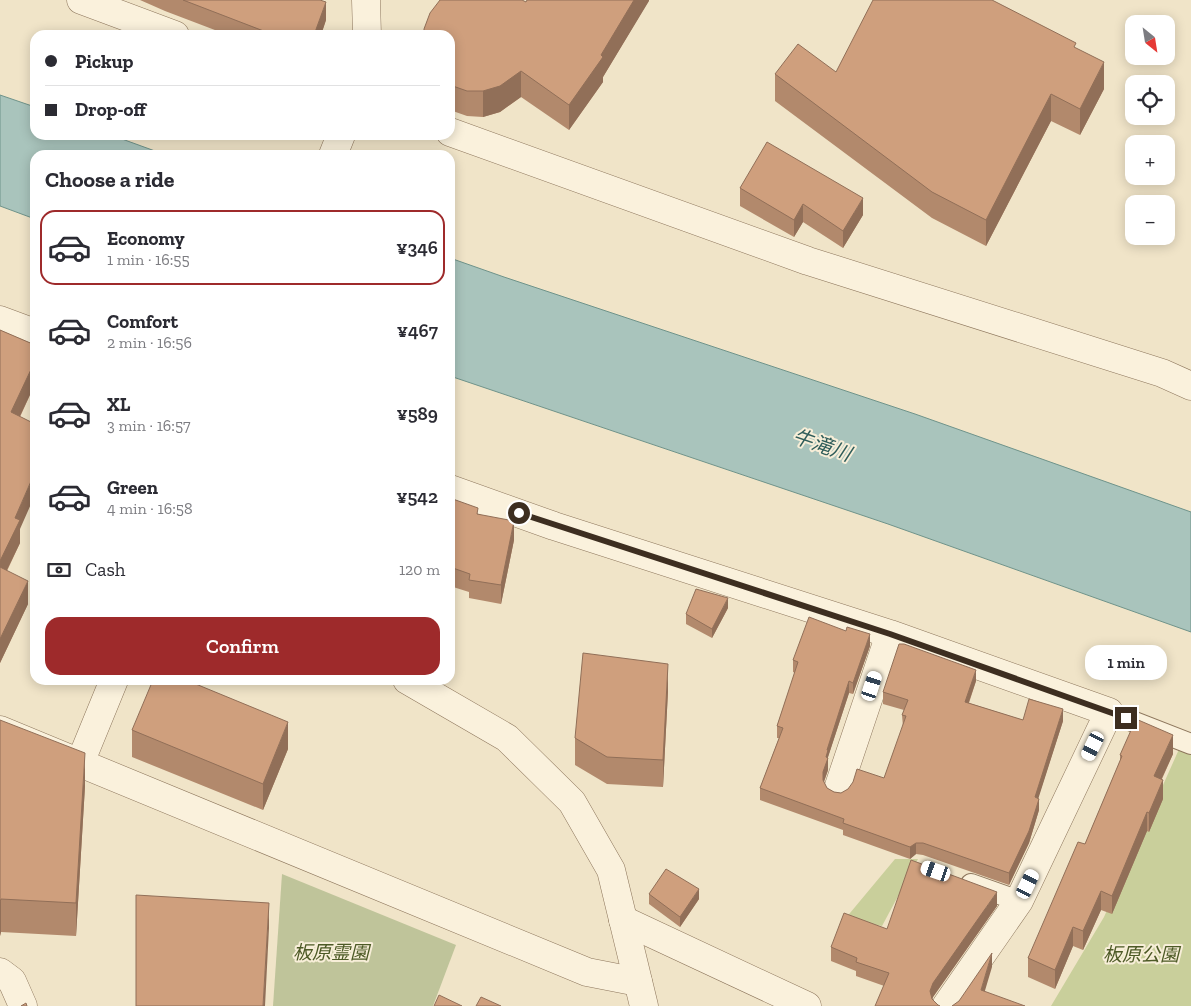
<!DOCTYPE html>
<html lang="en">
<head>
<meta charset="utf-8">
<style>
  :root { --surface:#fff; --page:#f7f7f7; --text:#2b2b33; --muted:#7c7c81; --line:#e1e1e2; --accent:#9e2a2b }
  body { margin:0; font-family:"Zilla Slab","Noto Sans JP",serif; background:var(--page); color:var(--text); height:100vh; display:flex; flex-direction:column; font-size:19px; white-space:nowrap }
  * { box-sizing:border-box; margin:0 }
  p { font-size:16px; color:var(--muted) }
  .icon { flex:none; width:28px; height:28px; fill:none; stroke:currentColor; stroke-width:2; stroke-linecap:round; stroke-linejoin:round }
  .map { position:relative; flex:1; overflow:hidden }
  .details { position:absolute; left:30px; top:150px; width:425px; height:535px; display:flex; flex-direction:column; background:var(--surface); border-radius:15px; box-shadow:0 2px 12px #0003 }
  .details>* { flex:none }
  .guide { position:absolute; left:30px; top:30px; width:425px; height:110px; border-radius:15px; box-shadow:0 2px 12px #0003; display:grid; align-content:center; height:110px; padding:0 15px; background:var(--surface) }
  .needle { width:32px; rotate:150deg }
  .controls { position:absolute; left:1125px; top:15px; display:grid; gap:10px }
  .controls a { display:grid; place-items:center; width:50px; height:50px; border-radius:10px; background:var(--surface); box-shadow:0 2px 12px #0003; font-size:25px }
  .end { position:absolute; width:22px; height:22px; margin:-11px; border:6px solid #3d2e20; background:#fff; box-shadow:0 0 0 2px #fff }
  .from { border-radius:50% }
  .bubble { position:absolute; height:35px; border-radius:15px; background:var(--surface); box-shadow:0 2px 12px #0003; font-size:16px; font-weight:600; line-height:35px; text-align:center }
  .car { position:absolute; width:15px; height:30px; margin:-15px -8px; border-radius:6px; box-shadow:0 0 4px 1px #0007; background:linear-gradient(#fff 24%,#345 0 40%,#fff 0 76%,#345 0 86%,#fff 0) }
  .guide b { display:flex; align-items:center; gap:18px; height:48px; font-size:19px }
  .guide b+b { border-top:1px solid var(--line) }
  .guide i { width:12px; height:12px; background:var(--text) }
  ul { padding:0; list-style:none }
  li { display:flex; align-items:center; gap:15px; height:75px; margin:0 10px 8px; padding:0 5px; border:2px solid transparent; border-radius:15px }
  li div { flex:1 }
  li b { display:block; font-size:19px }
  li em { font-style:normal; font-weight:600 }
  li.current { border-color:var(--accent) }
  li>.icon { width:45px; height:45px; stroke-width:1.5 }
  h2 { padding:0 15px; font-size:22px; line-height:60px }
  .pay { display:flex; align-items:center; gap:12px; height:55px; padding:0 15px; font-size:19px }
  .pay p { margin-inline-start:auto }
  .button { display:flex; gap:10px; margin-top:auto; padding:10px 15px }
  .button a { flex:1; height:58px; border-radius:15px; background:var(--accent); color:#fff; font-size:20px; font-weight:600; line-height:58px; text-align:center }
  .map>svg:first-child { display:block }
  .green { fill:#c9cf9b }
  .cemetery { fill:#bfc49a }
  .water { fill:#a9c4bc; stroke:#6f938a }
  .lines { fill:none; stroke-linecap:round; stroke-linejoin:round }
  .service-casing { stroke:#8d765c; stroke-width:22 }
  .minor-casing { stroke:#8d765c; stroke-width:29 }
  .tertiary-casing { stroke:#8d765c; stroke-width:29 }
  .service { stroke:#faf1dc; stroke-width:20 }
  .minor { stroke:#faf1dc; stroke-width:28 }
  .tertiary { stroke:#faf1dc; stroke-width:28 }
  .wall { fill:#b2896c }
  .shaded-wall { fill:#916f58 }
  .building { fill:#cf9f7d; stroke:#916f58 }
  .route { stroke:#3d2e20; stroke-width:6 }
  .labels { text-anchor:middle; stroke-width:4; stroke-linejoin:round; paint-order:stroke }
  .park-label { font-size:19px; font-style:italic; fill:#4d5a26; stroke:#f7eed8 }
  .water-label { font-size:20px; font-style:italic; fill:#2f5d5a; stroke:#f7eed8 }
</style>
</head>
<body>
<div class="map">
<svg width="1191" height="1006" viewBox="0 0 1191 1006">
  <rect width="100%" height="100%" fill="#f0e4c8"/>
  <!-- green -->
  <path class="green" d="M1180,747L1191,752V1006H1051L1104,917Z
    M895,859H918L882,926L845,919Z"/>
  <!-- cemetery -->
  <path class="cemetery" d="M282,874L456,945L433,1006H273Z"/>
  <!-- water -->
  <path class="water" d="M0,95L35,107V135H111L166,155H35V219L0,206Z
    M450,258L504,277L915,414L1191,512V632L888,524L450,376Z"/>
  <g class="lines">
    <!-- service casing -->
    <g class="service-casing">
      <path id="service" d="M1109,712L1191,744
        M971,884L1019,901"/>
    </g>
    <!-- minor casing -->
    <g class="minor-casing">
      <path id="minor" d="M81,0L175,35
        M450,132L808,261L1162,373L1191,386
        M0,320L35,333
        M450,489L554,526L890,634L1109,712L1019,901L946,1006
        M0,730L587,972L638,982
        M80,763L114,680
        M838,789L890,634
        M623,920L807,1006
        M0,972L12,981L23,1006"/>
    </g>
    <!-- tertiary casing -->
    <g class="tertiary-casing">
      <path id="tertiary" d="M366,0L367,35
        M333,155L341,135
        M407,680L507,738L572,802L611,870L644,1006"/>
    </g>
    <!-- service -->
    <use href="#service" class="service"/>
    <!-- minor -->
    <use href="#minor" class="minor"/>
    <!-- tertiary -->
    <use href="#tertiary" class="tertiary"/>
  </g>
  <!-- wall -->
  <path class="wall" d="M140,0H320L326,20L321,35H228L165,11Z
    M649,0L603,77V82L569,130L521,97L500,112L483,117L467,116L450,110V35L526,2Z
    M1076,48L1104,89L1080,135L1051,121L986,246L932,218L775,101V74L836,72Z
    M740,188L863,215L843,248L803,222L794,237L740,206Z
    M0,330L35,345V384L20,417V543L7,571L28,604L0,663Z
    M450,498L478,514L514,540L501,604L469,598V592L450,586Z
    M728,608L712,638L686,624V614Z
    M870,646L853,694L849,693L828,757V770L824,782L827,788L834,792L841,793L884,778L903,727L902,715L904,710L883,704V692L976,681L969,703L1023,720L1063,721L1038,798L1039,810L1029,843L1009,885L923,855L916,854L910,859L843,835V830L760,800V788L779,738H777V726L795,673L793,672V660Z
    M668,691L663,787L607,784L575,765V738Z
    M0,720L85,786L76,936L1,932L0,936Z
    M132,730L288,749L263,810L132,757Z
    M1173,754L1162,779L1163,799L1149,832L1147,831L1112,914L1101,910L1083,950L1073,946L1055,989L1028,977V958L1085,844L1120,761V755Z
    M649,894L699,899L680,927L649,904Z
    M997,906L933,997L932,999L938,1005L856,976V971L831,961V947L887,929Z"/>
  <!-- shaded-wall -->
  <path class="shaded-wall" d="M634,0H649V1L603,77V82L569,130V105L601,55Z
    M326,2V20L321,35H314Z
    M1104,62V89L1080,135V109Z
    M521,71V97L500,112L483,117V91Z
    M1051,94V121L986,246V220Z
    M863,198V215L843,248V231Z
    M803,204V222L794,237V220Z
    M35,361V384L11,435V412Z
    M35,472V495L20,529V543L0,584V561L15,518Z
    M514,521V540L501,604V585Z
    M28,581V604L0,663V639Z
    M728,598V608L712,638V629Z
    M870,634V646L853,694V683Z
    M668,664V691L663,787V760Z
    M976,670V681L965,713V702Z
    M849,681V693L828,757V770L823,784V772L827,750Z
    M1063,709V721L1035,809V797Z
    M288,722V749L263,810V784Z
    M1173,735V754L1154,795V776Z
    M85,753V786L76,936V903Z
    M1163,780V799L1149,832V813Z
    M1039,799V810L1029,843L1009,885V873Z
    M1147,812V831L1112,914V896Z
    M916,843V854L910,859V847Z
    M699,889V899L680,927V917Z
    M1101,891V910L1083,950V931Z
    M997,892V906L933,997L930,1005V991L933,983Z
    M1,899V932L0,936V902Z
    M269,903V928L265,1006H263Z
    M1073,927V946L1055,989V970Z
    M992,953V967L981,1004V990Z"/>
  <!-- building -->
  <path class="building" d="M183,0H320L326,2L314,35H279L274,33V35Z
    M440,0H522L526,2L527,0H634L601,55L603,57L569,105L521,71L500,86L483,91H467L450,85V35H424V29L430,13Z
    M873,0H992L1076,43L1074,47L1104,62L1080,109L1051,94L986,220L932,192L775,74L798,44L836,72Z
    M767,142L863,198L843,231L803,204L794,220L740,188Z
    M0,330L35,345V361L11,412L35,424V472L15,518L20,520L0,561Z
    M450,498L478,508L477,514L514,521L501,585L469,580L470,574L450,567Z
    M0,567L28,581L0,639Z
    M696,589L728,598L712,629L686,614Z
    M809,617L846,631L847,627L870,634L853,683L849,681L827,750H828L826,757L828,758L823,772V780L827,788L834,792L841,793L848,789L853,782L857,769L884,778L906,716L902,715L908,700L883,692L899,644H904L976,670L965,702L1023,720L1029,699L1063,709L1035,797L1039,799L1029,831L1009,873L923,843H916L910,847L843,823L844,819L760,788L783,728L777,726L798,662L793,660Z
    M583,653L668,664L663,760L607,757L575,738Z
    M153,680H186L288,722L263,784L132,730Z
    M1136,719L1173,735L1154,776L1163,780L1149,813L1147,812L1112,896L1101,891L1083,931L1073,927L1055,970L1028,958L1078,842L1085,844L1122,756L1120,755Z
    M0,720L85,753L76,903L1,899L0,902Z
    M911,860L997,892L933,983L930,991L932,999L938,1005L940,1006H875L889,973L856,962L857,958L831,947L844,913L887,929Z
    M666,869L699,889L680,917L649,894Z
    M136,895L269,903L263,1006H136Z
    M992,953L981,990L1025,1006H952L959,1001Z
    M439,995L462,1006H434Z
    M481,997L501,1006H476Z
    M26,1003L27,1006H21Z"/>
  <g class="lines">
    <!-- route -->
    <path class="route" d="M519,513L890,634L1126,718"/>
  </g>
  <g class="labels">
    <!-- park labels -->
    <g class="park-label">
      <text x="331" y="959">板原霊園</text>
      <text x="1141" y="961">板原公園</text>
    </g>
    <!-- water labels -->
    <g class="water-label">
      <text transform="translate(822 445) rotate(19)" y="7">牛滝川</text>
    </g>
  </g>
</svg>
<div class="controls">
<a><svg class="needle" viewBox="-14 -14 28 28"><path d="M0-13l5 13h-10z" fill="#e53935"/><path d="M0 13l5-13h-10z" fill="#7c7c81"/></svg></a>
<a><svg class="icon" aria-label="locate" viewBox="0 0 24 24"><circle cx="12" cy="12" r="6"/><path d="M12 2v4M12 18v4M2 12h4M18 12h4"/></svg></a>
<a>+</a>
<a>−</a>
</div>
<i class="end from" style="left:519px;top:513px"></i>
<i class="end" style="left:1126px;top:718px"></i>
<div class="bubble" style="left:1085px;top:645px;width:82px">1 min</div>
<i class="car" style="left:872px;top:686px;rotate:18deg"></i>
<i class="car" style="left:1093px;top:746px;rotate:206deg"></i>
<i class="car" style="left:936px;top:871px;rotate:289deg"></i>
<i class="car" style="left:1028px;top:884px;rotate:26deg"></i>
<div class="guide">
<b><i class="from"></i>Pickup</b>
<b><i></i>Drop-off</b>
</div>
<section class="details">
<h2>Choose a ride</h2>
<ul>
<li class="current"><svg class="icon" aria-label="car" viewBox="0 0 24 24"><path d="M5 17H2v-5l4-1 3-4h7l3 4 3 1v5h-3M9 17h6M6 11h13"/><circle cx="7" cy="17" r="2"/><circle cx="17" cy="17" r="2"/></svg><div><b>Economy</b><p>1 min · 16:55</p></div><em>¥346</em></li>
<li><svg class="icon" aria-label="car" viewBox="0 0 24 24"><path d="M5 17H2v-5l4-1 3-4h7l3 4 3 1v5h-3M9 17h6M6 11h13"/><circle cx="7" cy="17" r="2"/><circle cx="17" cy="17" r="2"/></svg><div><b>Comfort</b><p>2 min · 16:56</p></div><em>¥467</em></li>
<li><svg class="icon" aria-label="car" viewBox="0 0 24 24"><path d="M5 17H2v-5l4-1 3-4h7l3 4 3 1v5h-3M9 17h6M6 11h13"/><circle cx="7" cy="17" r="2"/><circle cx="17" cy="17" r="2"/></svg><div><b>XL</b><p>3 min · 16:57</p></div><em>¥589</em></li>
<li><svg class="icon" aria-label="car" viewBox="0 0 24 24"><path d="M5 17H2v-5l4-1 3-4h7l3 4 3 1v5h-3M9 17h6M6 11h13"/><circle cx="7" cy="17" r="2"/><circle cx="17" cy="17" r="2"/></svg><div><b>Green</b><p>4 min · 16:58</p></div><em>¥542</em></li>
</ul>
<div class="pay"><svg class="icon" aria-label="cash" viewBox="0 0 24 24"><path d="M3 7h18v10H3z"/><circle cx="12" cy="12" r="2"/></svg>Cash<p>120 m</p></div>
<div class="button"><a>Confirm</a></div>
</section>
</div>
</body>
</html>
